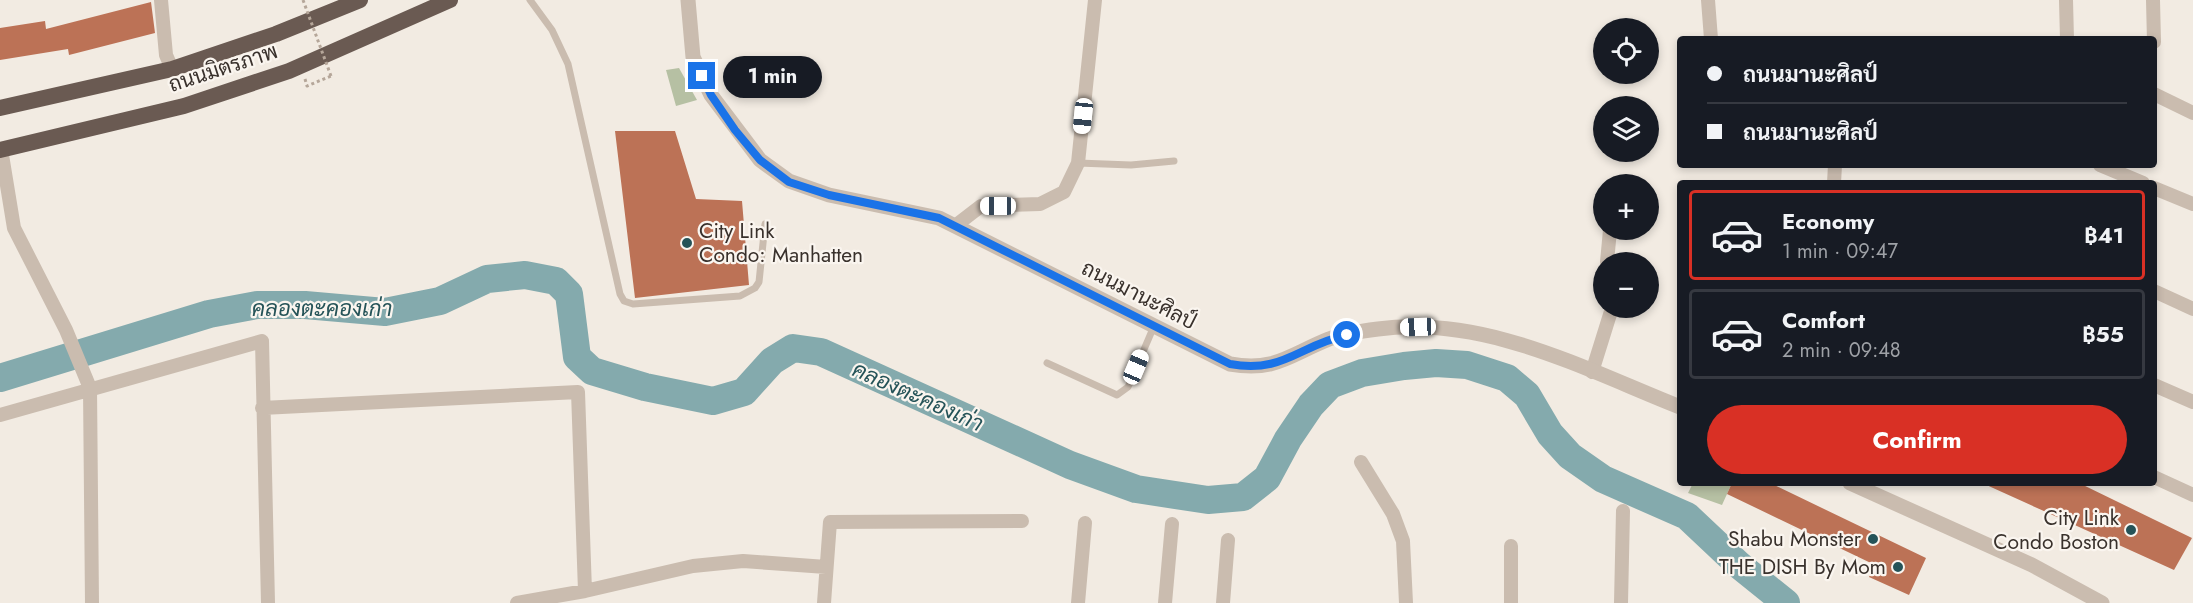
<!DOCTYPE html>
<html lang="en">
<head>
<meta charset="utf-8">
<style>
  :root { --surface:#171b24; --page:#20242c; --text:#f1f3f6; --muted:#9ea1a6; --line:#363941; --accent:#d93025 }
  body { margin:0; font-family:Jost,Sarabun,sans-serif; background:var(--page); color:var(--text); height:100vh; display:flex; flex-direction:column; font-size:22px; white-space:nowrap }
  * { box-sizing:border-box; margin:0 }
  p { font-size:20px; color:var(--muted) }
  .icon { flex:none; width:33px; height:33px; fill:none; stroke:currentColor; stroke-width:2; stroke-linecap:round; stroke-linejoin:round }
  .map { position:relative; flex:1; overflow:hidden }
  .drawer { position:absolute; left:1677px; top:180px; width:480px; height:306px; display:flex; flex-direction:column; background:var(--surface); border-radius:6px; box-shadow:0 3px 9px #0003 }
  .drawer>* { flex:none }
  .hud { position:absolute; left:1677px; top:36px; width:480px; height:132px; border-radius:6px; box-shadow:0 3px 9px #0003; display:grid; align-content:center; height:132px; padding:0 30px; background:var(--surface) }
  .controls { position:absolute; left:1593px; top:18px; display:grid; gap:12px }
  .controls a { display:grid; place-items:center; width:66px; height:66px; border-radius:50%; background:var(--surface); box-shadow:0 3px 9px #0003; font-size:30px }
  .end { position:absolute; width:27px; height:27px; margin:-14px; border:8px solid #1a73e8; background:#fff; box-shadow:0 0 0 3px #fff }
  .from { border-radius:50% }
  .bubble { position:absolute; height:42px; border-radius:21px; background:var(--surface); box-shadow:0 3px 9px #0003; font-size:20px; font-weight:700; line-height:42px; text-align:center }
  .car { position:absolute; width:18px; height:36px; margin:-18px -9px; border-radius:8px; box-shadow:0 0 4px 2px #0007; background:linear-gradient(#fff 24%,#345 0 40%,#fff 0 76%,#345 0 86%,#fff 0) }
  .hud b { display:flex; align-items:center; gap:21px; height:57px; font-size:22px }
  .hud b+b { border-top:2px solid var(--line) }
  .hud i { width:15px; height:15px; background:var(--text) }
  ul { padding:10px 0 0; list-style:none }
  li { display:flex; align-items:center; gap:18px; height:90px; margin:0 12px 9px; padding:0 18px; border:3px solid var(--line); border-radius:6px }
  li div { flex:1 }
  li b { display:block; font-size:22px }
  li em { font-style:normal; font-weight:700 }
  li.active { border-color:var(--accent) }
  li>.icon { width:54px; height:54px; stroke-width:1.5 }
  .button { display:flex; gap:12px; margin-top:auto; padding:12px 30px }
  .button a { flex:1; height:69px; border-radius:36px; background:var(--accent); color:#fff; font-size:24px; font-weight:700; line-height:69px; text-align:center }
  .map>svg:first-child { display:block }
  .green { fill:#b6c0a3 }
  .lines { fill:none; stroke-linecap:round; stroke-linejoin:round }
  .river { stroke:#84aaad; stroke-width:28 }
  .building { fill:#bc7256 }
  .path { stroke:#b5a699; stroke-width:3; stroke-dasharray:3 3; stroke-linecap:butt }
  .service { stroke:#cabcaf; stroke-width:7 }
  .minor { stroke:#cabcaf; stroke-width:14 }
  .tertiary { stroke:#cabcaf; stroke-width:15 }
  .trunk { stroke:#6a5a52; stroke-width:16 }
  .path-bridge { stroke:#b5a699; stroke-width:3; stroke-dasharray:3 3; stroke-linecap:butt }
  .route { stroke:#1a73e8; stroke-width:8 }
  .poi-dot { fill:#255358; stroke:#faf5ef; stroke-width:2 }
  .labels { text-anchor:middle; stroke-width:4.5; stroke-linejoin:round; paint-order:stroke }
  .street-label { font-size:21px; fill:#39312c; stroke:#faf5ef }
  .poi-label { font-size:21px; fill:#39312c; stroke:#faf5ef; text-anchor:end }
  .water-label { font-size:22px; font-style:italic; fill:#255358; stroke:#faf5ef }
</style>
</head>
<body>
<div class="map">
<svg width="2193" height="603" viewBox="0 0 2193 603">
  <rect width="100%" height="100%" fill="#f2ebe2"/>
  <!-- green -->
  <path class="green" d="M679,68L697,100L676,106L666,70Z
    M1693,483H1732L1722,505L1688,493Z"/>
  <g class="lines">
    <!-- river -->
    <path class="river" d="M0,378L209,314L257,305H305L385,312L440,301L487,279L525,275L556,281L569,294L577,357L592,371L645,387L713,401L744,392L772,361L793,348L821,352L1070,465L1136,489L1208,500L1243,497L1267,478L1288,439L1311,405L1330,385L1362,373L1404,366L1436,363L1467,365L1507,378L1527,395L1550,434L1570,456L1603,479L1687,516L1739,565L1786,603"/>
  </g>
  <!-- building -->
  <path class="building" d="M151,2L155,33L69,55L68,49L0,60V28L45,21L46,29Z
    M615,131H675L696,199L742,201L749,285L635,298Z
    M1732,483H1770L1926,558L1909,595L1869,577L1875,565L1727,494Z
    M1982,483H2079L2192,538L2174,570Z"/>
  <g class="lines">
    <!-- path -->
    <path class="path" d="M305,79L307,86L331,76"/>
    <!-- service -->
    <path class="service" d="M530,0L552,30L568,64L620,294L624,301L633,304L740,296L755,288L759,282L765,224
      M1078,163L1131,165L1174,161
      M1047,363L1117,395L1128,387L1154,326"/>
    <!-- minor -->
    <path class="minor" d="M161,0L166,55L172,69
      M1708,0L1711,39
      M2066,0L2067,39
      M2153,0L2154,42
      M2154,94L2193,113
      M1,149L14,228L66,330L90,388L92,603
      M2100,165L2143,183
      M1834,183L1835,165
      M2154,188L2193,204
      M955,226L981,206L1040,204L1064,192L1078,163L1095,0
      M1607,262L1610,230
      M2154,291L2193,309
      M1592,372L1612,308
      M2154,385L2193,402
      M262,408L578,392L585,591
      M0,415L262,341L268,603
      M1361,462L1393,514L1403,541L1406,603
      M2154,477L2193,495
      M517,603L585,591L693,566L743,561L826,567
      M824,603L830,522L1022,521
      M1078,603L1085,523
      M1165,603L1172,524
      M1223,603L1228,540
      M1511,603V546
      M1621,603L1623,511"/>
    <!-- tertiary -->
    <path class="tertiary" d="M688,0L693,57L711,95L760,160L789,181L829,195L939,218L1230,364C1275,372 1289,355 1329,339C1343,334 1362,331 1378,329C1485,315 1584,369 1680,407
      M1850,483L2032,565L2102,603"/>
    <!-- trunk -->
    <path class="trunk" d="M0,108L172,69L276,34L360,0
      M0,150L184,106L289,71L450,0"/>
    <!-- path-bridge -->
    <path class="path-bridge" d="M303,0L331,76"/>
  </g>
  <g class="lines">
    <!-- route -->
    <path class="route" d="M702,76L711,95L735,130L760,160L789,182L829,195L939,218L1230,364C1283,374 1299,345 1347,335"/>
  </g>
  <!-- markers -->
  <g class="poi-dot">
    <circle cx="687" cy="243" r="6"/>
    <circle cx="2131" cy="530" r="6"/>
    <circle cx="1873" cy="539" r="6"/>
    <circle cx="1898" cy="567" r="6"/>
  </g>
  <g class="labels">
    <!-- street labels -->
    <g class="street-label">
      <text transform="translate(223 68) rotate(-18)" y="7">ถนนมิตรภาพ</text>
      <text transform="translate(1139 295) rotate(27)" y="7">ถนนมานะศิลป์</text>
    </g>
    <!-- poi labels -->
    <g class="poi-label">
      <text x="699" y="238" text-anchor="start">City Link<tspan x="699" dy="24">Condo: Manhatten</tspan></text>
      <text x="2119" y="525">City Link<tspan x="2119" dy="24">Condo Boston</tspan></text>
      <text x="1861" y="546">Shabu Monster</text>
      <text x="1886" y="574">THE DISH By Mom</text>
    </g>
    <!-- water labels -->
    <g class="water-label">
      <text x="322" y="316">คลองตะคองเก่า</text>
      <text transform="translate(918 396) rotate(24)" y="8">คลองตะคองเก่า</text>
    </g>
  </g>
</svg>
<div class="controls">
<a><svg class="icon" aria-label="locate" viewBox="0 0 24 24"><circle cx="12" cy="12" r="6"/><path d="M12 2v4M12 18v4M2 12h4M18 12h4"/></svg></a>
<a><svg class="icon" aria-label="layers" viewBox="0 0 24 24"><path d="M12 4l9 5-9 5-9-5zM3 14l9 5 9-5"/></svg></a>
<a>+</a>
<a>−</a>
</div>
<i class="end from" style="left:1347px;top:335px"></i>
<i class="end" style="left:702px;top:76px"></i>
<div class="bubble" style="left:723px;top:56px;width:99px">1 min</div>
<i class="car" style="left:1083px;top:116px;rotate:186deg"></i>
<i class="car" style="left:998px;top:206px;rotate:270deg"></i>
<i class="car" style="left:1418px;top:327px;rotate:268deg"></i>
<i class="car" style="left:1136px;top:367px;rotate:23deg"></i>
<div class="hud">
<b><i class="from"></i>ถนนมานะศิลป์</b>
<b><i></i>ถนนมานะศิลป์</b>
</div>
<section class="drawer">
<ul>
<li class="active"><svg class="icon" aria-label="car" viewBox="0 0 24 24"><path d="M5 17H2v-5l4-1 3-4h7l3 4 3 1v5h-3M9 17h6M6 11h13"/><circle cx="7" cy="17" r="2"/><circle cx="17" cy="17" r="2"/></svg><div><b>Economy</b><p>1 min · 09:47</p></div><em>฿41</em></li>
<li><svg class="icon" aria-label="car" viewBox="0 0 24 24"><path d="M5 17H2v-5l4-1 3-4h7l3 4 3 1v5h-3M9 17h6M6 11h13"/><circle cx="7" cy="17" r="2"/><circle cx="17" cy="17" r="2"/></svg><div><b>Comfort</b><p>2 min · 09:48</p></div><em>฿55</em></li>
</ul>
<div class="button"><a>Confirm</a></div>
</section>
</div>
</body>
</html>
